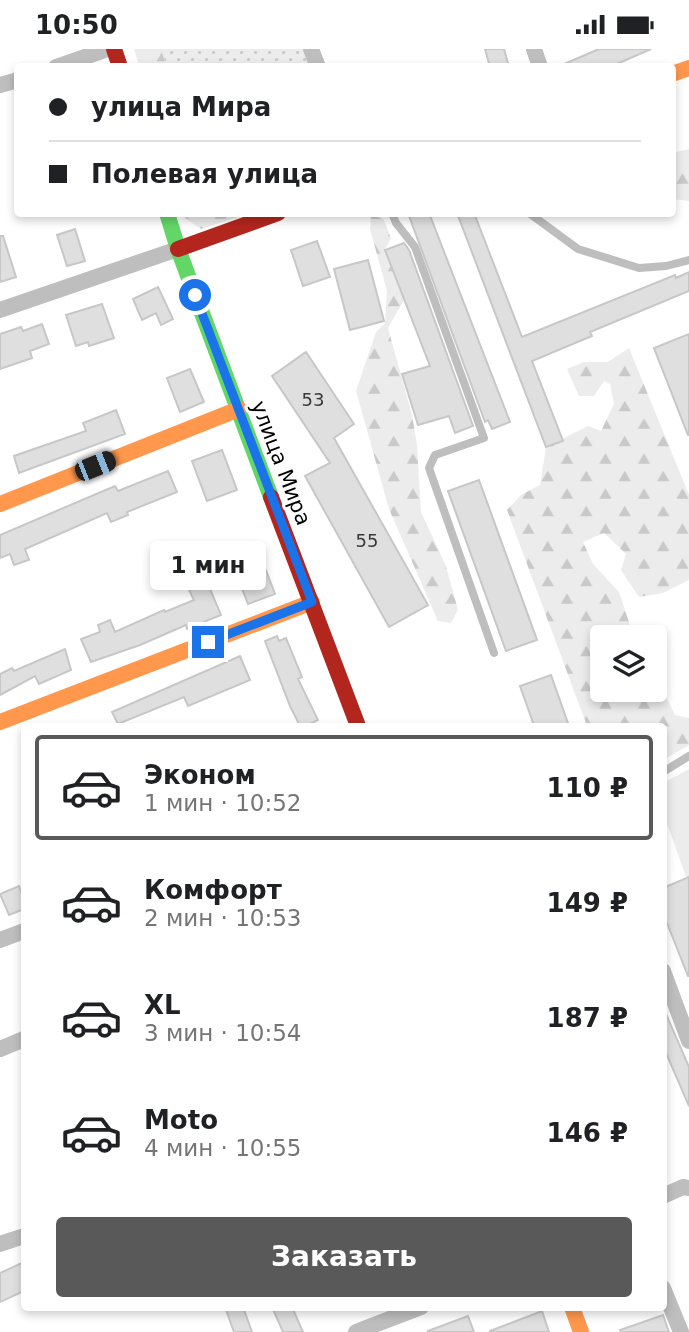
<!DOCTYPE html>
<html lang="ru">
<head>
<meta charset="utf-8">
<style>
  :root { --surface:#fff; --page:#f2f2f2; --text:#202124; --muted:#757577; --line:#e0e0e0; --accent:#595959 }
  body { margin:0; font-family:"DejaVu Sans",sans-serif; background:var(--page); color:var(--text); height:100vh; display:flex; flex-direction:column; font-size:26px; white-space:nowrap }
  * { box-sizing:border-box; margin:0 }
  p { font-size:23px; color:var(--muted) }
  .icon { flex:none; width:38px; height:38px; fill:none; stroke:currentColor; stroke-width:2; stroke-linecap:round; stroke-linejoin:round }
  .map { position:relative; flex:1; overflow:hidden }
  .sheet { position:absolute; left:21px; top:674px; width:646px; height:588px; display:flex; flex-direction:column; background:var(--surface); border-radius:7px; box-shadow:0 4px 10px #0003 }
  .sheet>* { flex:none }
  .hud { position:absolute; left:14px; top:14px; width:662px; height:154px; border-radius:7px; box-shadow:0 4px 10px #0003; display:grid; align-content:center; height:154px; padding:0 35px; background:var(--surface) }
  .controls { position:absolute; left:590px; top:576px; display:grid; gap:14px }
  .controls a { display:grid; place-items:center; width:77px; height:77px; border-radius:7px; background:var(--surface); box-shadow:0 4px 10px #0003; font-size:35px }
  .end { position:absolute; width:32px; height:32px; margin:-16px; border:9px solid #1a73e8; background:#fff; box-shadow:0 0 0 4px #fff }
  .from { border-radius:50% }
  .bubble { position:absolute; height:49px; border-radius:7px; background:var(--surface); box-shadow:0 4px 10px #0003; font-size:23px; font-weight:800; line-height:49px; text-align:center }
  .car { position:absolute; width:21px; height:42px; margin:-21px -10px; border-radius:9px; box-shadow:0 0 5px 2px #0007; background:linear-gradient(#222 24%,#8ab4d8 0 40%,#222 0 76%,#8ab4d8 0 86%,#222 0) }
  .hud b { display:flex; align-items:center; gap:24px; height:66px; font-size:26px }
  .hud b+b { border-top:2px solid var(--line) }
  .hud i { width:18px; height:18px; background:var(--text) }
  ul { padding:12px 0 0; list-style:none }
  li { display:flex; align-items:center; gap:21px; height:105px; margin:0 14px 10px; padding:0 21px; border:4px solid transparent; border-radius:7px }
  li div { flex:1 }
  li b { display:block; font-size:26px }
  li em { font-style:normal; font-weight:800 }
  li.on { border-color:var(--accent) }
  li>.icon { width:63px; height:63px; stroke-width:1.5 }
  .action { display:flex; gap:14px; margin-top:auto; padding:14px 35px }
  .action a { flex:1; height:80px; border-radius:7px; background:var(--accent); color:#fff; font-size:28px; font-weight:800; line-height:80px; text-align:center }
  .status { display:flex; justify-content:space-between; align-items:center; height:49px; padding:0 35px; background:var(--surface); direction:ltr }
  .status svg { height:19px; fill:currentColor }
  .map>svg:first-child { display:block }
  .grass { fill:url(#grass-dots) }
  .forest { fill:url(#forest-firs) }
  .garden { fill:#ececec }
  .building { fill:#dfdfdf; stroke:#c7c7c7; stroke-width:2 }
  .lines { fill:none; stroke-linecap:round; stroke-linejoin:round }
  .lane { stroke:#bebebe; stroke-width:8 }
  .street { stroke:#bebebe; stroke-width:16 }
  .fast { stroke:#63d668; stroke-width:16 }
  .slow { stroke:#ff974d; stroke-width:16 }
  .jam { stroke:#b3261e; stroke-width:16 }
  .route { stroke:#1a73e8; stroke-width:9 }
  .labels { text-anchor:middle; stroke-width:6; stroke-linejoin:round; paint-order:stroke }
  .number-label { font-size:18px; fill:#383838 }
  .street-label { font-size:21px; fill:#000; stroke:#fff }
</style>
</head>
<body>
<div class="status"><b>10:50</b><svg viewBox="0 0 49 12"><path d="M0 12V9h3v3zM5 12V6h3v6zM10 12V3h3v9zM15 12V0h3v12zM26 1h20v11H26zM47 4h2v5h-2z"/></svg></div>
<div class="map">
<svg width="689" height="1283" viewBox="0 0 689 1283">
  <defs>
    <pattern id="grass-dots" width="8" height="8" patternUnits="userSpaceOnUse" patternTransform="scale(1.75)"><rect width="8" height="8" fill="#ececec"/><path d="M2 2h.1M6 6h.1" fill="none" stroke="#c9c9c9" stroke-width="1.8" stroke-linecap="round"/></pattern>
    <pattern id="forest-firs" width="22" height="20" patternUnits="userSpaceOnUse" patternTransform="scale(1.75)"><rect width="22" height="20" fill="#ececec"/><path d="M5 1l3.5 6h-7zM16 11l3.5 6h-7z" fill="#c9c9c9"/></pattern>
  </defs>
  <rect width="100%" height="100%" fill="#fff"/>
  <!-- grass -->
  <path class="grass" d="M164,0H304L311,17H167L162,4Z"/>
  <!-- forest -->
  <path class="forest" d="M134,0H164L162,4L167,17H139Z
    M689,100V152L672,150V104Z
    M184,165H247L201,180L186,170Z
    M371,167L383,169L391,189L385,201L404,251L388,279L412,366L417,396L421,463L446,517L458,561L451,574L438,572L389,460L356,342L376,283L385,274L387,242L370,180Z
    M629,299L689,446V531L663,544L639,548L621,521L626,505L604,484L583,493L593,515L619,543L634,588H602V640H654L655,626L675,666L689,669V696L663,711V677H587L507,461L521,446L540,436L546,398L588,377L601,382L614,355L610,335L604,332L594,347H579L567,320L584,313H608Z"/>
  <!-- garden -->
  <path class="garden" d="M689,720V836L663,763V734Z"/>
  <!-- building -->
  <path class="building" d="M485,0H504L509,18H490Z
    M599,0H651L610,18H557Z
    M408,164H429L510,373L492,380L488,371L485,373Z
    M457,164H474L522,288L675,226L676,229L689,223V242L590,283L592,287L532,312L563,392L546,398Z
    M75,180L85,212L67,217L57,186Z
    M0,187H3L16,228L0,233Z
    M317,192L330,228L303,237L291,201Z
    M404,194L409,201L473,377L455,384L449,367L418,376L402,325L430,317L385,201Z
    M368,211L384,272L350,281L334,220Z
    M158,238L173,270L161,276L156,264L142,271L133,250Z
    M102,255L114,289L89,297L88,293L76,297L66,266Z
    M42,275L49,295L30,302L32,309L0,320V285L21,278L23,282Z
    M689,285V386H688L654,299Z
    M306,303L354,375L334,389L428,556L389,578L305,427L330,414L272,327Z
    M190,320L204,353L180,363L167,329Z
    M116,361L125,385L19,424L14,407L86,382L83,374Z
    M222,401L237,441L207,452L192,412Z
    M168,422L177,443L127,463L128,466L111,473L107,464L25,500L29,511L14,516L10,505L0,509V486L115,437L118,442Z
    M479,431L537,591L506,602L448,442Z
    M257,498L275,545L248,555L230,509Z
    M207,533L221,566L187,580L186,576L140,596L91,613L81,590L100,583L98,576L110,571L115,583L164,561L165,563L194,551L189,541Z
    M277,587L279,592L286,589L302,628L298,630L318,671L306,677H300L290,657L265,592Z
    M65,600L71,621L39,635L35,627L0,646V625L12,619L14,622Z
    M240,607L250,631L188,657L184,648L118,675L112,663Z
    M551,626L569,677H534L531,668L520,637Z
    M689,828V927H688L663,864V839Z
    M19,837L24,851V860L9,866L0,845Z
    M663,958L689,1018V1057L663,997Z
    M24,1213V1242L0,1253V1224Z
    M225,1258H243L252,1283H234Z
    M272,1258H292L303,1283H283Z
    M542,1262L549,1283H490V1282Z
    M663,1266L669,1283H621L620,1281Z
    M468,1267L474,1283H429L428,1282Z"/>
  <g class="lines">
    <!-- lane -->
    <path class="lane" d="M392,164L396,174L415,198L484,389L435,406L429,419L494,604
      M529,164L578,200L639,219L666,217L689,211
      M663,723L689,707"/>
    <!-- street -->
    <path class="street" d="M311,0L318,18
      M534,0L540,18
      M56,18L108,0
      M0,36L18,31
      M0,261L178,200
      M0,891L24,882
      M663,922L689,992
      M0,1000L24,990
      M663,1147L683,1138L689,1139
      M0,1195L24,1187
      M663,1239L681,1283
      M356,1283L421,1258"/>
    <!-- fast -->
    <path class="fast" d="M167,164L178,200L271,448"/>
    <!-- slow -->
    <path class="slow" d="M672,25L689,19
      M0,455L239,360
      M0,673L312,553
      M572,1258L581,1283"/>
    <!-- jam -->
    <path class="jam" d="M114,0L120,18
      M178,200L278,164
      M271,448L358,677"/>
  </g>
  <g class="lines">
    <!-- route -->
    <path class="route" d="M195,246L312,553L208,593"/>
  </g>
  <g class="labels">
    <!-- number labels -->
    <g class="number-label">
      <text x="313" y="357">53</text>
      <text x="367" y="498">55</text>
    </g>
    <!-- street labels -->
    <g class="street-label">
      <text transform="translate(281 414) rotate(69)" y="7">улица Мира</text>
    </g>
  </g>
</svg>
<div class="controls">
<a><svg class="icon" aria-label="layers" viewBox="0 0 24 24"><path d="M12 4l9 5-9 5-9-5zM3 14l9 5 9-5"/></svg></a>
</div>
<i class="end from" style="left:195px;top:246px"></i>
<i class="end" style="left:208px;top:593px"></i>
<div class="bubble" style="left:150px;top:492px;width:116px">1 мин</div>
<i class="car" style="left:95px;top:417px;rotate:68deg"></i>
<div class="hud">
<b><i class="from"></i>улица Мира</b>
<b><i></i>Полевая улица</b>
</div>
<section class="sheet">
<ul>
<li class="on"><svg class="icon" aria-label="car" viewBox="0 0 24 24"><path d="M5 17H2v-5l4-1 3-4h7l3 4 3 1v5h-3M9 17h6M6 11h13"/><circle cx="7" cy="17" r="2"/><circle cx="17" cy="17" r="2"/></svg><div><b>Эконом</b><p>1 мин · 10:52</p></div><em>110 ₽</em></li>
<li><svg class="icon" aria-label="car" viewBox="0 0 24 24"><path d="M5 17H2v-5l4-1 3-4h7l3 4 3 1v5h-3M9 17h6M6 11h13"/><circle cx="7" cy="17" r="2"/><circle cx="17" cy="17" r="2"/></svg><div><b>Комфорт</b><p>2 мин · 10:53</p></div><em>149 ₽</em></li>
<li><svg class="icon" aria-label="car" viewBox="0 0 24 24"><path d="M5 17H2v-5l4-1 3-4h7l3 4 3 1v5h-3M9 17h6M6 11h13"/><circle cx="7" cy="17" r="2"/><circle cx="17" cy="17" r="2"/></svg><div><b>XL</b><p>3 мин · 10:54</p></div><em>187 ₽</em></li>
<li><svg class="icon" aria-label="car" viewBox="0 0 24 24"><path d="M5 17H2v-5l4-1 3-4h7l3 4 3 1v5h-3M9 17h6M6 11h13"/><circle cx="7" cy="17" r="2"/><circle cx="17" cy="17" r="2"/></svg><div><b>Moto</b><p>4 мин · 10:55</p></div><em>146 ₽</em></li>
</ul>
<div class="action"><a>Заказать</a></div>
</section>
</div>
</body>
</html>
